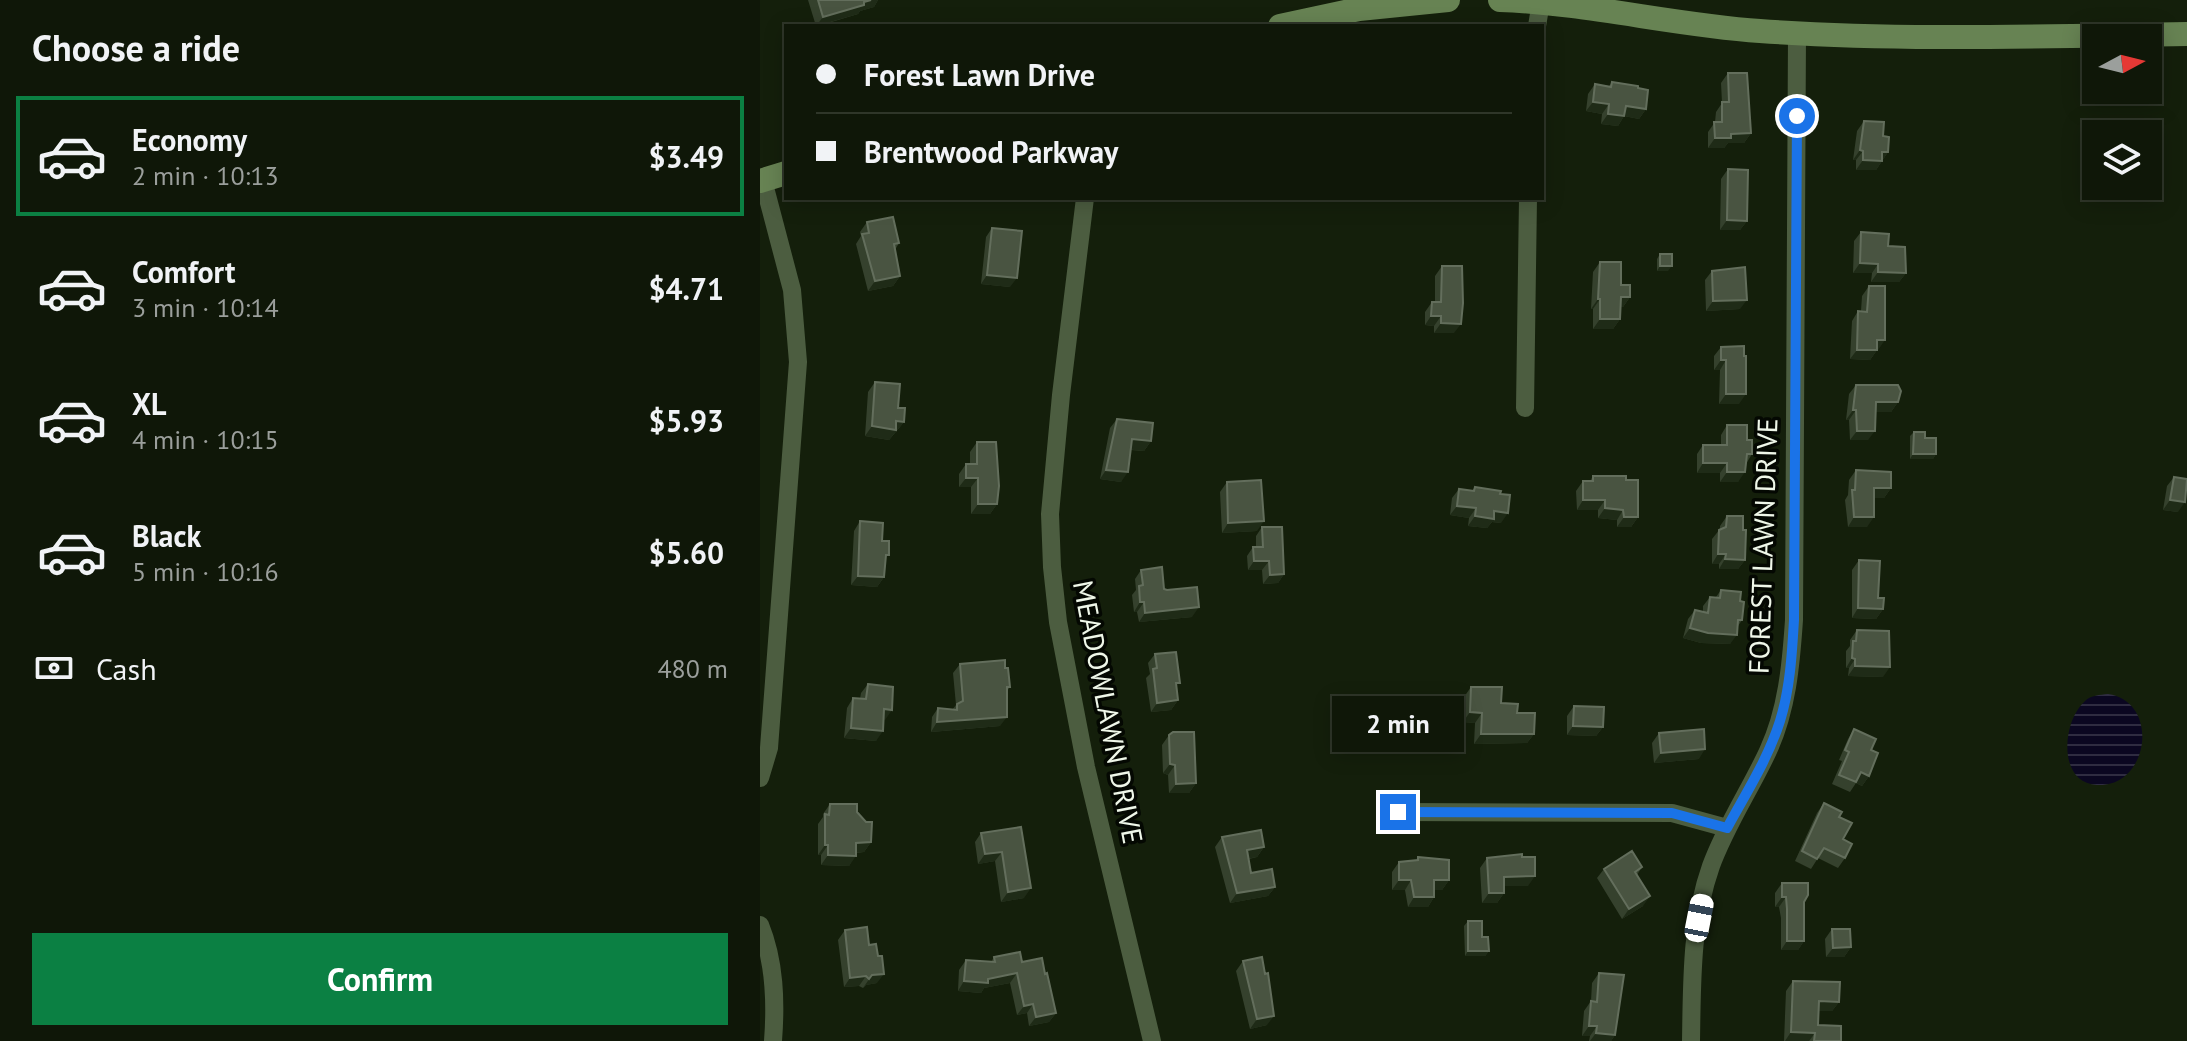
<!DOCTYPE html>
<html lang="en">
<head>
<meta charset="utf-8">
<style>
  :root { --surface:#0f1708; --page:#182012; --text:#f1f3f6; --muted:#9b9f9c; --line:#2f3629; --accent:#0b8043 }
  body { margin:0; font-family:"PT Sans",sans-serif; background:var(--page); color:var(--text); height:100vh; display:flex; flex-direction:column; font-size:30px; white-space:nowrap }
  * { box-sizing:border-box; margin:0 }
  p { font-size:26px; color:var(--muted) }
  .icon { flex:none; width:44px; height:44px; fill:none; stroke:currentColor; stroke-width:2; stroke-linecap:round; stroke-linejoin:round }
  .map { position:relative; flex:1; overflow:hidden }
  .drawer { display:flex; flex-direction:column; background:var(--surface); width:760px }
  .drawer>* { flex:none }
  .hud { position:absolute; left:24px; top:24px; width:760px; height:176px; border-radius:0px; box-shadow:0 4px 20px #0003,0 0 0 2px var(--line); display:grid; align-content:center; height:176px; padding:0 32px; background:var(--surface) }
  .needle { width:52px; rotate:83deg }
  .fabs { position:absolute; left:1322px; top:24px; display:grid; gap:16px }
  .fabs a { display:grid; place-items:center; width:80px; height:80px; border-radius:0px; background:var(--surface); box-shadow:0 4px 20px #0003,0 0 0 2px var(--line); font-size:40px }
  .end { position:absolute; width:36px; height:36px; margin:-18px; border:10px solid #1a73e8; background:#fff; box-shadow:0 0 0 4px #fff }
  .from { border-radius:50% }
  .bubble { position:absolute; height:56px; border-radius:0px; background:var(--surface); box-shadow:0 4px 20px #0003,0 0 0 2px var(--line); font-size:26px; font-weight:800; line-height:56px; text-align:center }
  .car { position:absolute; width:24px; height:48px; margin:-24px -12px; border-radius:10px; box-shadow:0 0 6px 2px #0007; background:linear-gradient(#fff 24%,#345 0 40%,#fff 0 76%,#345 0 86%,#fff 0) }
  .hud b { display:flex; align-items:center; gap:28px; height:76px; font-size:30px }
  .hud b+b { border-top:2px solid var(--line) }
  .hud i { width:20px; height:20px; background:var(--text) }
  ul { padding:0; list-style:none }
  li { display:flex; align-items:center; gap:24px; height:120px; margin:0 16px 12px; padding:0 16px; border:4px solid transparent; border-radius:0px }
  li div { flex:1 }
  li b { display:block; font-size:30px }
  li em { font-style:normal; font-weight:800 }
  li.current { border-color:var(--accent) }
  li>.icon { width:72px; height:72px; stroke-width:1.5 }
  h2 { padding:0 32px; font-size:36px; line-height:96px }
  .pay { display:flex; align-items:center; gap:20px; height:88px; padding:0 32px; font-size:30px }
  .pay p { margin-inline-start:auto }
  .button { display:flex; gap:16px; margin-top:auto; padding:16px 32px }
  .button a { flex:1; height:92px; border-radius:0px; background:var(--accent); color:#fff; font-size:32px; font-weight:800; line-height:92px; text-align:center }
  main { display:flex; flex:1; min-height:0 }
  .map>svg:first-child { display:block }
  .water { fill:url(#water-rules) }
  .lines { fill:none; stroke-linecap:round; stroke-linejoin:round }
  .street { stroke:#4c5d40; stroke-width:18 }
  .secondary { stroke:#678353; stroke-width:24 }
  .wall { fill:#35412d }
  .shaded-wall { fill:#1f2b17 }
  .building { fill:#495441; stroke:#636e5c; stroke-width:2 }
  .route { stroke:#1a73e8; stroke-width:10 }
  .labels { text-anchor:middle; stroke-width:7; stroke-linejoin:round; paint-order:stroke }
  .street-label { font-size:28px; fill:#eff7e9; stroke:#040802 }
</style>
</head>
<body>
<main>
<section class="drawer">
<h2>Choose a ride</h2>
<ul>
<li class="current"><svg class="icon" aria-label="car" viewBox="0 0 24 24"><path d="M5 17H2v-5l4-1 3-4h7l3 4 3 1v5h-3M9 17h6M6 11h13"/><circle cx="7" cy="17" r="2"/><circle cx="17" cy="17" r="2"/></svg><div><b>Economy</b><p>2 min · 10:13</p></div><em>$3.49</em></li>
<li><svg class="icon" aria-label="car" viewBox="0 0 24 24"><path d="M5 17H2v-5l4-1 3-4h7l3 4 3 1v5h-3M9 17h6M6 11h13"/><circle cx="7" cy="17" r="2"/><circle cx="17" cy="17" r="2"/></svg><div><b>Comfort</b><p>3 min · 10:14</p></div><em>$4.71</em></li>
<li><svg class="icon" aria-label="car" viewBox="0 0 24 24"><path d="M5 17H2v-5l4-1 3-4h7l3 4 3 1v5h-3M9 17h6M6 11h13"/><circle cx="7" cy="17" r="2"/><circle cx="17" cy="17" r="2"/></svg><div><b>XL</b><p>4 min · 10:15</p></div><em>$5.93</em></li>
<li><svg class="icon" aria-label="car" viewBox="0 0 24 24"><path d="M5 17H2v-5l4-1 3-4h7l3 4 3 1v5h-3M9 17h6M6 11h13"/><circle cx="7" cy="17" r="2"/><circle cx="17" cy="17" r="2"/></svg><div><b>Black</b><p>5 min · 10:16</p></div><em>$5.60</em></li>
</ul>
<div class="pay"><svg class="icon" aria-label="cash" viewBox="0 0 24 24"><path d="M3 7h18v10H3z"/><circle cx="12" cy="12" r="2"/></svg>Cash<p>480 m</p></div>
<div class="button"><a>Confirm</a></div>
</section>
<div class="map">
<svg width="1427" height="1041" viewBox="0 0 1427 1041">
  <defs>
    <pattern id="water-rules" width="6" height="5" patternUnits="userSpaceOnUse" patternTransform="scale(2)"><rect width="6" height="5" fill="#0b0721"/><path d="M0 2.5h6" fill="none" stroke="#2f2c41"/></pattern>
  </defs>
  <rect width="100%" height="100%" fill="#141f0b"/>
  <!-- water -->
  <path class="water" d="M1348,694C1401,702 1389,788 1337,785C1297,783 1302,721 1325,701C1331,695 1340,695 1348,694Z"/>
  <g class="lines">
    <!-- street -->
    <path class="street" d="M777,26L781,2
      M325,198L301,395L290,514L292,567L298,622L326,767L392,1041
      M765,408L768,198
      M0,778L9,748L38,362L32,290L3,180
      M638,812L912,813L967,828
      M0,925C15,962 16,1002 13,1041
      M931,1041C932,982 931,922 951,866C966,825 990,790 1008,751C1027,710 1031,665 1034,620L1037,33"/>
    <!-- secondary -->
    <path class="secondary" d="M740,0C827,3 913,25 1000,31C1143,41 1284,36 1427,34
      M520,26L599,9L688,0
      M0,181L26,173"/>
  </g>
  <!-- wall -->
  <path class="wall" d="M48,0H118L114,7L100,11L98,14L58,26H56Z
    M968,73L991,133L984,143H968L964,148H948V132L955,122L956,112L962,103L961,83Z
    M852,82L878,88L886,109L879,119L864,116L858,126L841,124L842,114L826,111L828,94L835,84L849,86Z
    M1104,121L1123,136L1128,152L1116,170H1096V160H1093L1097,131Z
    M968,169L987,221L980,230H960L961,179Z
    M107,222L139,243L135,250L140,276L133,286L108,291L96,244L101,236L100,232Z
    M232,228L250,287L221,284L226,237Z
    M1101,232L1128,246L1146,273L1139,282H1111L1112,273H1093L1094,241Z
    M900,254L908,271H897V259Z
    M840,262L861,285L870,297L863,307H861L860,319L853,329H833V309H831L833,272Z
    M682,266L694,333H674V326L665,325V312L672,302H675V276Z
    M952,271L980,309L946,311L945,280Z
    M1109,286L1118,350H1117L1110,360L1090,359L1092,321L1098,311H1101L1102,296Z
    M984,346L979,404H959L960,370H954V356L961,347Z
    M115,382L138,408L144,422L129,440L105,436L108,392Z
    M1096,385L1138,402L1131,412H1115L1108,440H1090L1089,420H1086L1089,394Z
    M357,419L391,441L384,451L371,450L361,482L340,479L350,428Z
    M967,425L987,440L992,454L986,464L978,482H960V473H937V454L943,445H961V435Z
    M1154,432L1165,438L1176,454L1173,459H1150V436Z
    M217,442L237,504L230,514H211V487H199V474L206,464H210V452Z
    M1096,470L1131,488L1124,498H1114L1107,527H1088L1085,500L1088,495L1089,480Z
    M833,476L866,480L878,517L871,527H857V520L838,518V510H817L816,491L823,481H830Z
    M1414,477L1418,512L1403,510L1407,486Z
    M467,482L497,531L462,533L460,492Z
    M715,487L741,523L732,522L727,528L708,526L709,518L690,515L692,498L699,489L712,491Z
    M967,516L983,530L985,560L978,569H959V564H952V539L960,529V526Z
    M100,521L122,541L126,560L124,577L117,587L91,585L94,531Z
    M502,527L524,574L518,583L503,584L502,570H488L487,556L493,547H496V536Z
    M1099,560L1123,609L1116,619L1092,618V570Z
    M381,570L404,589L432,617L379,622L377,612H374L372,595L376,590L375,579Z
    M961,590L980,601L982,620L978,626L970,644L941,643L923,638L928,619L935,610L943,612V606L950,597H956Z
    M1097,630L1123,677L1088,676L1089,668H1086V651L1090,646V640Z
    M395,654L416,688L418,700L411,710L391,712L386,678L390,674L388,663Z
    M200,664L245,668L250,687L247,691L240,726L171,732L172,717L178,708L192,710L196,705L193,673Z
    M108,684L132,710L124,719L116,741L84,738L87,708L93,698L100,699L101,693Z
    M711,687L757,713L774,734L767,743L714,744L715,723L703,722L704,697Z
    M643,705L657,711L685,733L678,743L629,739V722Z
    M814,706L843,727L836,736L807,735V716Z
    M1094,729L1111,750L1109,776L1102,786L1096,783L1090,792L1072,784L1082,761L1079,760L1088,739Z
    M899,733L939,759L894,763L892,743Z
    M409,735L436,783L429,793H409L408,775L403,773L402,745Z
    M1064,803L1079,817L1083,839L1085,858L1078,868L1058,858L1051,869L1035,861L1057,813Z
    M70,804L97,812L111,842L104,852L96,853L89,866L61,865V855H58V824L63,817V814Z
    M261,827L264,898L241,902L235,861L218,864L215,842L221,833Z
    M462,837L504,847L497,857L489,859L491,873L515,887L508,896L470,903L455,847Z
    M658,857L689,880L682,890H674V897L668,907H648L645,890H632V872L639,862L655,861Z
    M727,858L768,886H744V893L737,903H722L720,868Z
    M882,867L877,875L883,906L862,919L837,878L844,869Z
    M1022,883L1044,902V941L1038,950H1021V918L1019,907H1015V893Z
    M708,921L729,951L725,956H705L704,926Z
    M1072,929L1091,947L1084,957H1066L1065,939Z
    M85,930L109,945L118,956L117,983L106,985L103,988L99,986L84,987L78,940Z
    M234,957L262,962L285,974L296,1013L289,1022L269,1026L267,1013L257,1015L250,983L224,988L221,993L198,991L199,970L206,960L231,962Z
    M483,961L507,1025L490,1029L476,971Z
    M839,973L855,1035L851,1041H829L830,1036H822L824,1011L831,1001L832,983Z
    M1033,981L1079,1002L1072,1011H1059L1058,1025L1081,1041H1024L1026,991Z"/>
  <!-- shaded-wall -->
  <path class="shaded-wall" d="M111,0H118L114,7L100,11L98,14L56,26L63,17Z
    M833,102L849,104L842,114L826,111Z
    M866,106L886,109L879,119L864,116L858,126L841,124L848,114Z
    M991,133L984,143H968L964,148H948L955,138L971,134Z
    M1100,150L1103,151L1096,160H1093Z
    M1122,152H1128L1116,170H1096L1103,160Z
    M967,220L987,221L980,230H960Z
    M1100,263L1118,264L1112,273H1093Z
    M900,266H912L908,271H897Z
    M1118,272L1146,273L1139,282H1111Z
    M227,275L257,278L250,287L221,284Z
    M140,276L133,286L108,291L115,281Z
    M861,297H870L863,307H854Z
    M838,299H840L833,309H831Z
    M987,300L980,309L946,311L953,301Z
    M671,316H681L674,326L665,325Z
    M840,319H860L853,329H833Z
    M681,323L701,324L694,333H674Z
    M1117,340H1125L1118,350L1110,349Z
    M1097,350H1117L1110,360L1090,359Z
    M961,360H966L960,370H954Z
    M966,394H986L979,404H959Z
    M1116,402H1138L1131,412H1109Z
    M1093,410H1096L1089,420H1086Z
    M136,421L144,422L129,440L105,436L112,426Z
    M1097,431H1115L1108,440H1090Z
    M372,439L391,441L384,451L365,449Z
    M1153,454H1176L1173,459H1150Z
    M943,463H967L960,473H937Z
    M346,470L368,472L361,482L340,479Z
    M967,472H985L978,482H960Z
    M206,478H218L211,487H199Z
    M1114,488H1131L1124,498H1107Z
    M823,500H845L838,510H817Z
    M1410,500L1425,502L1418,512L1403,510Z
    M218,504H237L230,514H211Z
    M697,506L716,508L709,518L690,515Z
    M845,508L863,510L857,520L838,518Z
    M734,511L748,513L741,523L732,522L727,528L708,526L715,516Z
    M864,517H878L871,527H857Z
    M1094,517H1114L1107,527H1088Z
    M504,521L497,531L462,533L468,523Z
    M958,554H966L959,564H952Z
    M965,559L985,560L978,569H959Z
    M494,561H509L502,570H488Z
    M524,574L518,583L503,584L510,575Z
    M98,576L124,577L117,587L91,585Z
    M380,602H384L377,612H374Z
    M439,607L432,617L379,622L385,613Z
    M1098,608L1123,609L1116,619L1092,618Z
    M930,628L977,635L970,644L941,643L923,638Z
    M1092,658L1095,659L1089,668H1086Z
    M1095,666L1130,667L1123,677L1088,676Z
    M418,700L411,710L391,712L397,703Z
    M124,709L132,710L125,720L118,719Z
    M710,712L722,713L715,723L703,722Z
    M247,717L240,726L171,732L177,722Z
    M813,726L843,727L836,736L807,735Z
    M91,728L123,731L116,741L84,738Z
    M635,729L685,733L678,743L629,739Z
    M721,734H774L767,743L714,744Z
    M945,749L939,759L894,763L901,753Z
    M410,764L415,765L408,775L403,773Z
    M1101,772L1109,776L1102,786L1096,783Z
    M436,783L429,793H409L416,784Z
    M111,842L104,852L89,853L96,843Z
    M65,845H68L61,855H58Z
    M504,847L497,857L481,860L487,850Z
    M242,852L235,861L218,864L225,854Z
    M68,855L96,856L89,866L61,865Z
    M775,876L768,886H737L744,877Z
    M639,880H651L645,890H632Z
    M674,880H689L682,890H668Z
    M515,887L508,896L470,903L477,893Z
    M271,888L264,898L241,902L248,892Z
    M729,893H744L737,903H722Z
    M890,896L883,906L862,919L869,909Z
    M654,897H674L668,907H648Z
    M1022,897H1026L1019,907H1015Z
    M1027,941H1044L1038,950H1021Z
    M1091,947L1084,957H1066L1073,948Z
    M708,951H729L725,956H705Z
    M257,973L250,983L224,988L221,993L198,991L204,981L228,979Z
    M124,974L117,983L106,985L103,988L112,975Z
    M106,976L99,986L84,987L90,978Z
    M1059,1001L1079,1002L1072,1011H1052Z
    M273,1004L267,1013L257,1015L264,1006Z
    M296,1013L289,1022L269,1026L276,1017Z
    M514,1016L507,1025L490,1029L497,1019Z
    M829,1026H837L830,1036H822Z
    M1031,1032L1055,1033L1049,1041H1025Z
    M836,1033L855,1035L851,1041H830Z"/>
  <!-- building -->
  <path class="building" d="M58,0H111L104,2V5L63,17Z
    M968,73H987L991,133L971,134V138H955L954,122H962V102H969Z
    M852,82L878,86V88L888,90L886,109L866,106L864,116L848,114L849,104L833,102L835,84L851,87Z
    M1104,121L1124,122L1123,136L1129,137L1128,152H1122V161L1103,160V151L1100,150Z
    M968,169L988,170L987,221L967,220Z
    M133,217L139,243L134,244L140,276L115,281L102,234L109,233L107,222Z
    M232,228L262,231L257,278L227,275Z
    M1101,232L1129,234L1128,246L1145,247L1146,273L1118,272V264L1100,263Z
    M900,254H912V266H900Z
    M840,262H861V285H870V297H861L860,319H840V299H838Z
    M682,266H702L703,303L701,324L681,323V316H671L672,302H681Z
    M985,267L987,300L953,301L952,271Z
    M1109,286H1125V340H1117V350H1097L1098,311L1107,312Z
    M984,346V356H986V394H966V360H961V347Z
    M115,382L140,384L138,408H145L144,422L136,421V430L112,426Z
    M1096,385H1138L1141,391L1138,402H1116L1115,431H1097L1096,410H1093Z
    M357,419L393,423L391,441L372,439L368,472L346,470Z
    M967,425H987V440H992V454H987L985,472H967V463H943V445H967Z
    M1154,432H1165V438H1176V454H1153Z
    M217,442H236L239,486L237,504H218V478H206V464H217Z
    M1096,470L1131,472V488H1114V517H1094L1092,490H1095Z
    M833,476H866V480H878V517H864L863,510L845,508V500H823V481H833Z
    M1414,477L1427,479L1425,502L1410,500Z
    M501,480L504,521L468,523L467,482Z
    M715,487L741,491L740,494L750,495L748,513L734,511V519L715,516L716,508L697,506L699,489L714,491Z
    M967,516H983V530H986L985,560L965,559L966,554H958L959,530L966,527Z
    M100,521L123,523L122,541H129V555H126L124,577L98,576Z
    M502,527H522L524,574L510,575L509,561H494L493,547H503Z
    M1099,560L1120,561L1118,598H1124L1123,609L1098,608Z
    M402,567L404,589L407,590L437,587L439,607L385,613L384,602H380L379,586L383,585L381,570Z
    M961,590L981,592L980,601L984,602L982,620H978L977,635L948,633L930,628L935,610L948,613L950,597L960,598Z
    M1097,630L1129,631L1130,667L1095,666V659L1092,658L1093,641H1096Z
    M416,652L420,683H416L418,700L397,703L393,669L397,668L395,654Z
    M245,660V668H248L250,687H247V717L177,722L178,708L197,710V704L203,701L200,664Z
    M108,684L133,687L132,710L124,709L123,731L91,728L93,698L106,699Z
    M711,687H742L741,703L758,704L757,713H775L774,734H721L722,713L710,712Z
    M643,705H657V711L686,713L685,733L635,729L636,713H643Z
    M814,706L844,707L843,727L813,726Z
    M944,729L945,749L901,753L899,733Z
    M1094,729L1116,739L1111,750L1118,753L1109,776L1101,772L1096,782L1079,775L1089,752L1085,750Z
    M413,732H434L436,783L416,784L415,765L410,764L409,735Z
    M1064,803L1082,812L1079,817L1092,823L1083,839L1092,844L1085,858L1064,848L1057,859L1042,851Z
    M70,804H97V812L106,822H112L111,842L96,843V856L68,855V845H65V814L69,815Z
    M261,827L271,888L248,892L242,852L225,854L221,833Z
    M501,830L504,847L487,850L491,873L512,869L515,887L477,893L462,837Z
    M872,851L882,867L875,872L890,896L869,909L844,869Z
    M762,854V857H775V876L744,877V893H729L727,858Z
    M658,857L689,860V880H674V897H654L651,880H639V862L658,860Z
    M1022,883H1048V895L1044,902V941H1027V909L1026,897H1022Z
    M708,921H722V937H728L729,951H708Z
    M107,927L109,945L116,944L118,956H122L124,974L112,975L109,979L106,976L90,978L85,930Z
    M1072,929H1090L1091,947L1073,948Z
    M260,952L262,962L282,958L285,974L287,973L296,1013L276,1017L273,1004L264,1006L257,973L228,979V983L204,981L206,960L235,962L234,957Z
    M502,957L505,974L508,973L514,1016L497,1019L483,961Z
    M839,973L864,975L855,1035L836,1033L837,1026H829L831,1001L837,1002Z
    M1033,981L1080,982L1079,1002L1059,1001L1058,1025L1081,1026V1041H1054L1055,1033L1031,1032Z"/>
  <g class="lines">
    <!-- route -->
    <path class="route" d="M638,812L912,813L967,828C986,793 1008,759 1020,721C1030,689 1032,654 1034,620L1037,116"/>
  </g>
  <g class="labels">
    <!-- street labels -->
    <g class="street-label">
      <text transform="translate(1003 546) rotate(-88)" y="10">FOREST LAWN DRIVE</text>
      <text transform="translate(348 712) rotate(79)" y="10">MEADOWLAWN DRIVE</text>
    </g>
  </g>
</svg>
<div class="fabs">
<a><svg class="needle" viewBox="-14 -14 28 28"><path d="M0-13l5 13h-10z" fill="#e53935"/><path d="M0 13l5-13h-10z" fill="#9b9f9c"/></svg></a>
<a><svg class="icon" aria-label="layers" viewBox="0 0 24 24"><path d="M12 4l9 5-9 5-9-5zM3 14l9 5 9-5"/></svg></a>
</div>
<i class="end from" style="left:1037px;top:116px"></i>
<i class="end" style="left:638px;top:812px"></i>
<div class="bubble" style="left:572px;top:696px;width:132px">2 min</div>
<i class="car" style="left:939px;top:918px;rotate:11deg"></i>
<div class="hud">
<b><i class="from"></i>Forest Lawn Drive</b>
<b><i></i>Brentwood Parkway</b>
</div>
</div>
</main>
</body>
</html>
